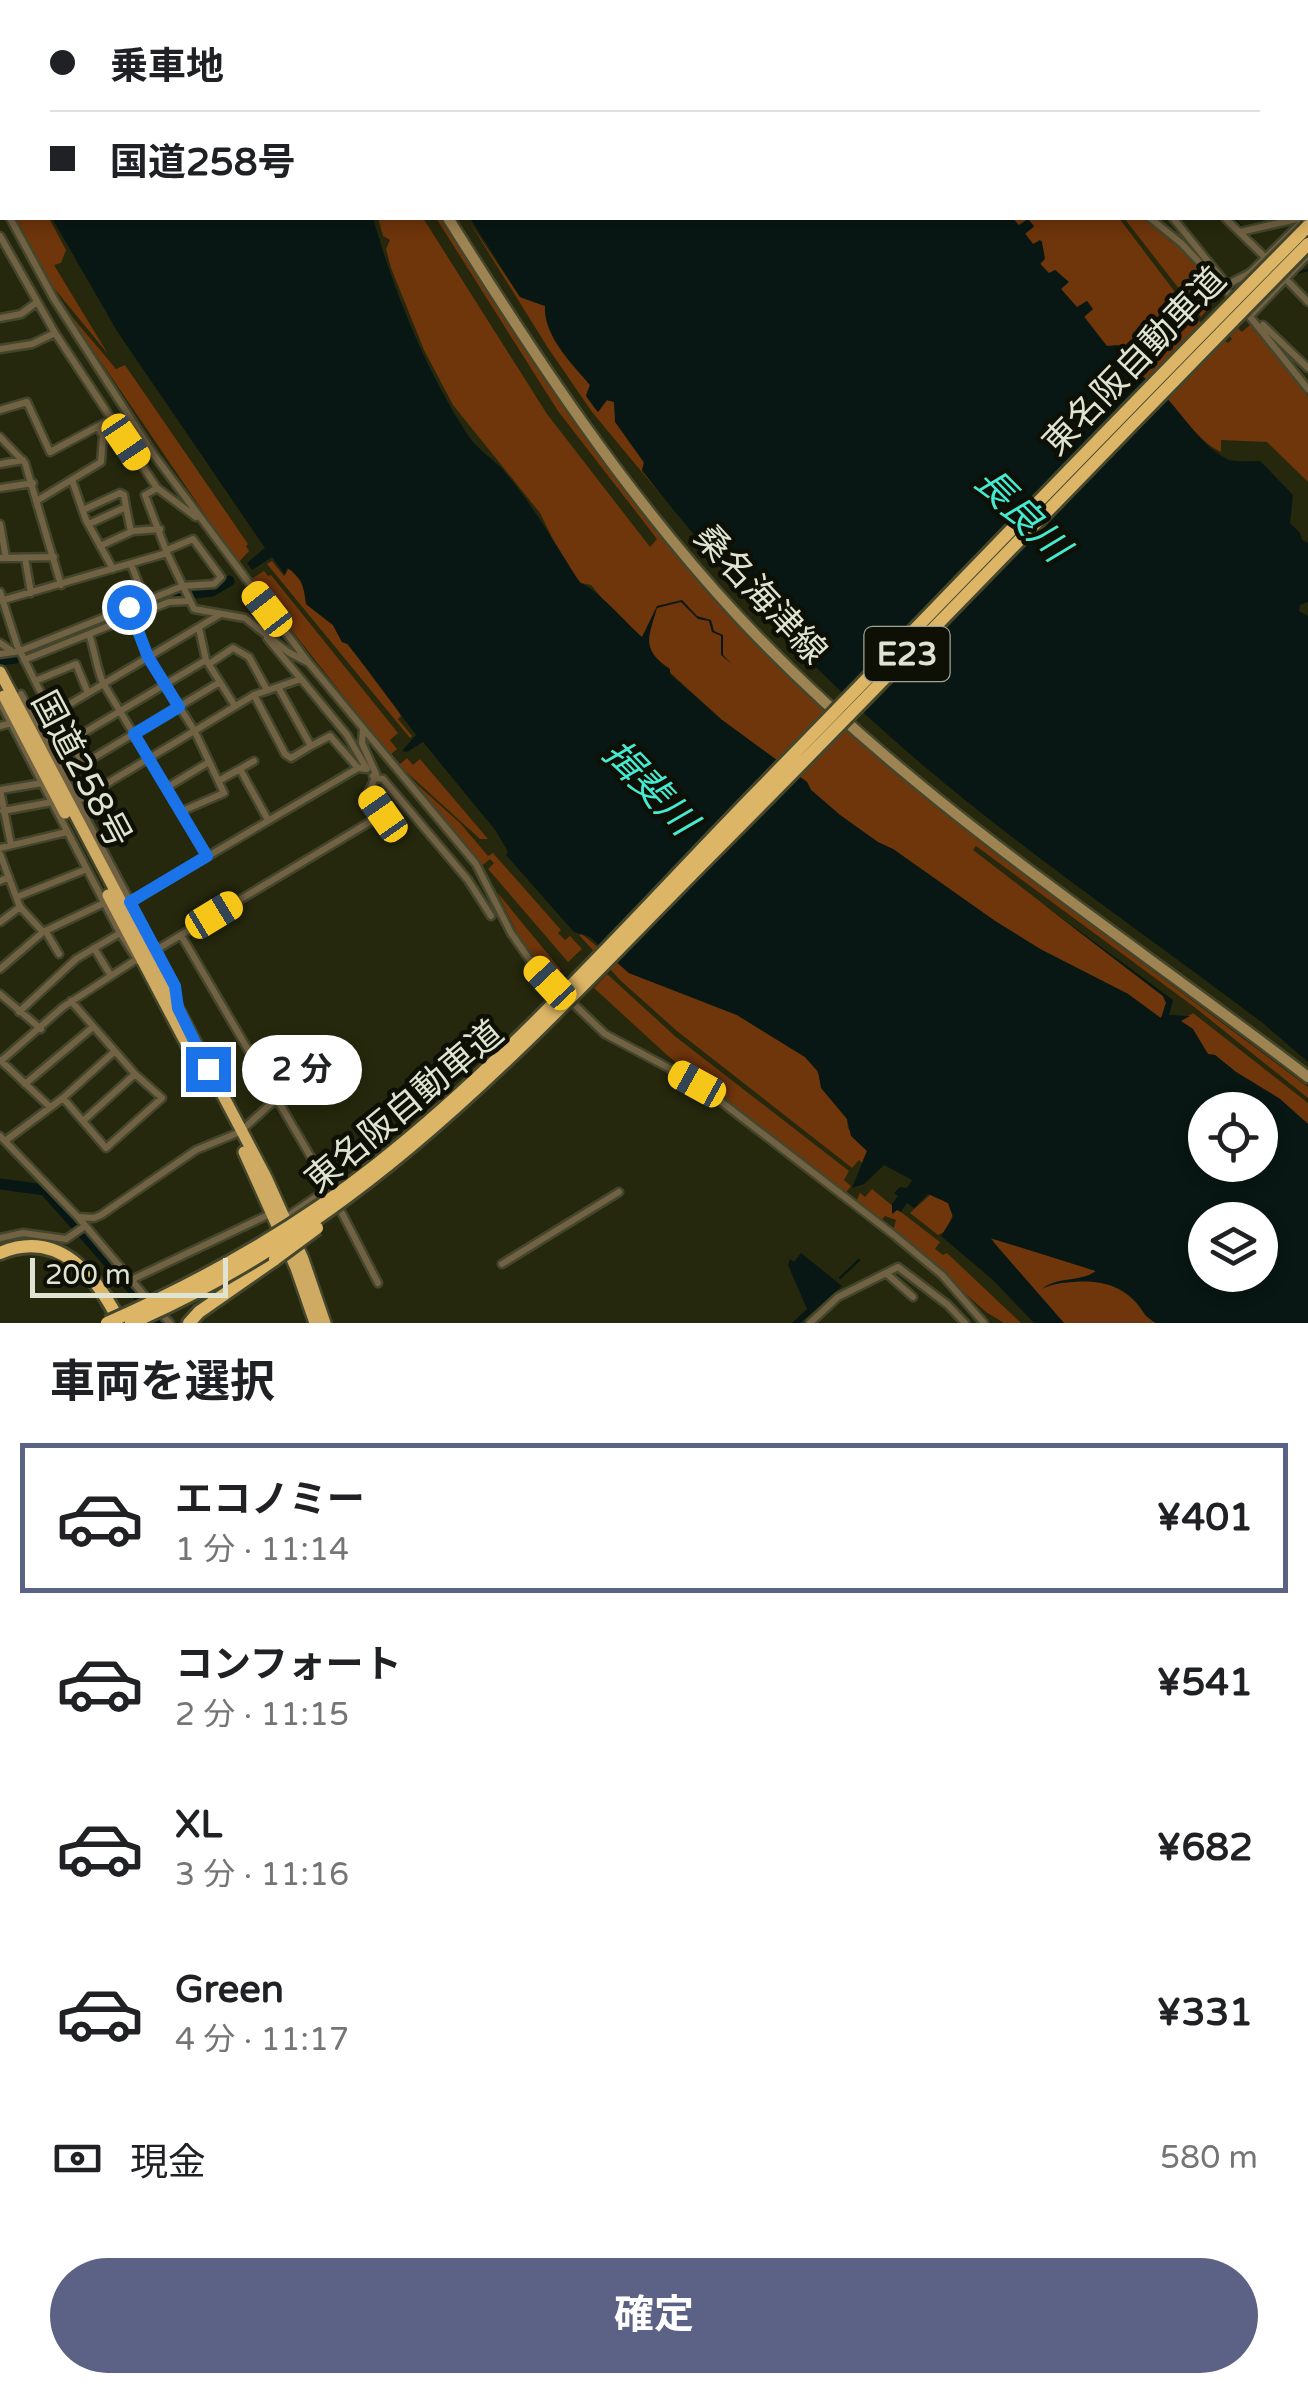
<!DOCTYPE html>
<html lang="ja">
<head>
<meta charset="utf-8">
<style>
  :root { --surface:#fff; --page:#f6f6f6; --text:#202124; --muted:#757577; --line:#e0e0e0; --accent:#5c6285 }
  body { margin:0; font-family:"Varela Round","Noto Sans JP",sans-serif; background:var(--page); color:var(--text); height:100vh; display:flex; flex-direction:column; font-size:38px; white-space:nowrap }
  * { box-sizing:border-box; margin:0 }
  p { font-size:32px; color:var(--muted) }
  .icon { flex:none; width:55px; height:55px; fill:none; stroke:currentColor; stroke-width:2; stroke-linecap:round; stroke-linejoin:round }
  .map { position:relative; height:1323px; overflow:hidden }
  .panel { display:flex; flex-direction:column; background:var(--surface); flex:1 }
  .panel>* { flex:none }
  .guide { position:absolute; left:0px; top:0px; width:1310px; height:220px; box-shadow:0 5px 15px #0003; display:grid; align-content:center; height:220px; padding:0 50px; background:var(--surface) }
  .tools { position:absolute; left:1188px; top:1092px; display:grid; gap:20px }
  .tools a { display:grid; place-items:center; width:90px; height:90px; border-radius:50%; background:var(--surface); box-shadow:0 5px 15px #0003; font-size:50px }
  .scale { position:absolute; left:30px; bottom:25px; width:198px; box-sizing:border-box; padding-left:10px; border:5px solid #dfe3d2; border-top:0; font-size:28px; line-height:35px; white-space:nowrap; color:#dfe3d2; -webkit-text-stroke:8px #0e1005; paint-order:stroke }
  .end { position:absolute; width:45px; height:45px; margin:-22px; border:12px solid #1a73e8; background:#fff; box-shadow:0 0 0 5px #fff }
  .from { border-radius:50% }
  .bubble { position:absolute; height:70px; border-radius:35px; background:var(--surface); box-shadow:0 5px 15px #0003; font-size:32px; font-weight:700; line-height:70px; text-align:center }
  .car { position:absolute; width:30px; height:60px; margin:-30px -15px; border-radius:12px; box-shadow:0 0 8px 2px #0007; background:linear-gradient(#f5c518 24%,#345 0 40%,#f5c518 0 76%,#345 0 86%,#f5c518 0) }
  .guide b { display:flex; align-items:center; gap:35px; height:95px; font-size:38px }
  .guide b+b { border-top:2px solid var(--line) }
  .guide i { width:25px; height:25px; background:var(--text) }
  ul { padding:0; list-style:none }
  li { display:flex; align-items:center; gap:30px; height:150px; margin:0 20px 15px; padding:0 30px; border:5px solid transparent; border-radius:0px }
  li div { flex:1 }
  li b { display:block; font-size:38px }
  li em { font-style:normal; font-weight:700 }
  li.on { border-color:var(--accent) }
  li>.icon { width:90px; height:90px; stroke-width:1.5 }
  h2 { padding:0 50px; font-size:45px; line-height:120px }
  .pay { display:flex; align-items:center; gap:25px; height:110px; padding:0 50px; font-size:38px }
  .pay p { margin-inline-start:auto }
  .button { display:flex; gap:20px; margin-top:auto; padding:20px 50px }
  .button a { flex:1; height:115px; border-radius:60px; background:var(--accent); color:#fff; font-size:40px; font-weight:700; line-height:115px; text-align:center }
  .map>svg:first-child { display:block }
  .green { fill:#6f350b }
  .water { fill:#081714; fill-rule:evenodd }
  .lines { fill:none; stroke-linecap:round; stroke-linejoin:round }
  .stream { stroke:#081714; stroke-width:2.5 }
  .river { stroke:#081714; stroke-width:11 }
  .minor-casing { stroke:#43462c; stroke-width:11 }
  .tertiary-casing { stroke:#43462c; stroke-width:14 }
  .secondary-casing { stroke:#43462c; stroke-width:15 }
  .trunk-casing { stroke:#43462c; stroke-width:16 }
  .motorway-casing { stroke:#43462c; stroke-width:18 }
  .minor { stroke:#726244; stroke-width:6 }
  .tertiary { stroke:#726244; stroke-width:9 }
  .secondary { stroke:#9d8452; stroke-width:10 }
  .trunk { stroke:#ceaa62; stroke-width:11 }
  .motorway { stroke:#ddb566; stroke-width:12 }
  .motorway-bridge-casing { stroke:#43462c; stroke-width:18; stroke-linecap:butt }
  .motorway-bridge { stroke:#ddb566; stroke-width:12 }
  .route { stroke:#1a73e8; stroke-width:12 }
  .labels { text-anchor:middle; stroke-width:9; stroke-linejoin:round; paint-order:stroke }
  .shield { fill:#0e1005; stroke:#a0a494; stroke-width:2.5 }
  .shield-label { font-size:32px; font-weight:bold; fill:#dfe3d2 }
  .street-label { font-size:35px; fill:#dfe3d2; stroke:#0e1005 }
  .water-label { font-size:38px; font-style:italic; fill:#44ead1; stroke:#0e1005 }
</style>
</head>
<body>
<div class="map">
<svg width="1308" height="1323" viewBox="0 0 1308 1323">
  <rect width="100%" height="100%" fill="#25280c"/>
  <!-- green -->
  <path class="green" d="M16,218H49L66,250L61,263L54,265L108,354L53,287Z
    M378,218H423L547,414L650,547L657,539L558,411L436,218H444L665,539L856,735L980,842L1308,1087V1098L1193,1006L976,846L973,850L1163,996L1166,1003L1161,1019L1128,994L1040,949L995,921L893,849L878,843L840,815L811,790L807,782L722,720L652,656L645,640L614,613L591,585L581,583L564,562L540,513L453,405L424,350L391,268L386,249L390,240L383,236Z
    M467,218L520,297L545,306C543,336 572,364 590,385L586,396L597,411L607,400L614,402C615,428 631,443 646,466L642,471L665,500L592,412L548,348Z
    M1013,218H1119L1184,304L1185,310L1228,343L1232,339L1227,333L1235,325L1242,332L1251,324L1294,373L1292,377L1308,396V482L1267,442L1221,440V452C1198,441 1183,415 1166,398C1155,386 1142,378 1129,370C1112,357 1097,333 1084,316L1087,301L1077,308L1060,288L1068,282L1055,270L1049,274L1040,263L1042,242L1033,244L1025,233L1034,227L1019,226Z
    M1124,218H1145L1172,243L1175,241L1220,289L1210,298L1214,302L1201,317Z
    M63,306L116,369L125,365L248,544L246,546L249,551L238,563Z
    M272,561L284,576L289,568L305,586L306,604L333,625L342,642L347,644L393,701L401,716L398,719L412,736L410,738L267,564Z
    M264,571L268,576L271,575L398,733L390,740L397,749L390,755L251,579Z
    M407,758L413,765L420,759L488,839H480L402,768L399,765Z
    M410,778L460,823L488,856L493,853L561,930L558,933L565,940L570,936L582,949L568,962L488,869L494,863L490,859L483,865Z
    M497,892L561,970L551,980L523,945Z
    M582,934L629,973L737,1015L805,1057L817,1071L827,1094L847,1119L848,1128L867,1151L862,1163L859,1160L852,1168L677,1031L621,981L579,935Z
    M607,974L676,1037L849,1171L844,1180L851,1186L845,1194L668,1056L594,988Z
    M1193,1013L1308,1103V1124L1280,1099L1236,1072L1215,1055L1208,1054L1180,1021Z
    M872,1189L894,1207L893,1214L897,1209L940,1242L935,1249L943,1255L947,1253L1021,1323H1004L986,1312L893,1230L896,1220L885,1216L881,1221L856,1202L860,1193L865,1197Z
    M931,1194L948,1203L954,1212L946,1231L938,1235L910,1213Z
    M991,1237L1096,1271C1081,1283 1060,1276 1046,1287C1076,1275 1118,1278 1140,1307C1146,1315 1146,1317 1156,1323H1064L1000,1253Z"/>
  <!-- water -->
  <path class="water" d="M387,0H877V2H387Z
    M52,218H373C395,295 425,368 467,434C477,450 494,459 504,471C534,507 558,548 580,583C594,586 627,624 642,637L657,606L682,600L697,616L711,620L714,631L723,635V655L732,664L721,655V636L712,632L709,621L698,619L681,602L657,608C648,639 641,649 670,669V674L722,720L807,782L811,790L840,815L878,842L893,849L995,921L1040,949L1128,994L1161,1018L1166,1003L1163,996L1040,902L1173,1000L1169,1015L1190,1016L1181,1021L1193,1029L1208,1054L1215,1055L1236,1072L1280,1099L1308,1124V1323H1156C1146,1317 1145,1315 1139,1306C1123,1284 1098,1280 1074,1282C1062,1283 1053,1283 1042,1289C1058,1276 1079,1283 1096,1271L990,1238L1064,1323H1034L993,1280L941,1236L953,1217L948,1203L928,1194L914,1208L907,1203L901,1212L897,1210L892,1214V1204L898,1196L894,1193L900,1187L907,1188L912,1180L884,1165L864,1184L852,1188L867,1151L851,1136L847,1119L821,1088L818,1071L805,1057L737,1015L629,973L590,937L574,932L506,855L508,852L496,831L423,742L407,752L402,751L416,735L348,644L342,642L333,625L306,604C304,588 302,576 287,568L285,575L272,557L252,570L247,563L265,548L117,331ZM1205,1110H1260V1165H1205ZM1205,1220H1260V1275H1205Z
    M470,218H1012L1019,225L1028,219L1034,226L1025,234L1033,244L1040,240L1042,242L1045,259L1040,264L1049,273L1055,270L1069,282L1061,289L1077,307L1087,301L1093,309L1084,317L1107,346L1118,345L1128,369C1171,385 1189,441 1229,460C1234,462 1252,461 1260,461L1293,495L1290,523L1300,533L1302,540L1308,543V602L1300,605L1299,611L1308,616V1062L1264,1024C1151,938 1033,858 925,767C820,678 726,579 642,470L644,462L615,422L614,402L607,400L598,412L586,396L590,385C572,363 544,336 545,306L520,297Z
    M801,1253L842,1286L800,1323H792L807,1309L788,1265L790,1259L794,1262Z"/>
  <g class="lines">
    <!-- stream -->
    <path class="stream" d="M1061,0L1063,2
      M1233,218L1242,227
      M1248,233L1254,240
      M1297,273L1308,270
      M1292,280L1308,296
      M840,1278L859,1260"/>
    <!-- river -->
    <path class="river" d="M0,660L16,658L174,595L212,591L229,581
      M0,1184L45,1190L162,1323"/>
    <!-- minor casing -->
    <g class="minor-casing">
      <path id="minor" d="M975,0L977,2
        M1001,0L1003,2
        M1056,0L1057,2
        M1126,0L1127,2
        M1299,0L1300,2
        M1200,2L1210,0
        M1308,32V34
        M0,199L2,204
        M10,218L54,299L154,455L308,662L476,864L511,933L534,966L605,1034L697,1083L894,1235L942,1275L984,1323
        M1150,218L1181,243L1234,299
        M1173,218L1227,285L1225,287
        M1225,218L1273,265
        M1240,232L1301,218
        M0,236L55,333L157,488L145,495L167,553
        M1281,274L1308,302
        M1227,285L1250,273L1306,218
        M1243,308L1308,389
        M1250,316L1308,255
        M0,318L21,314L37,302
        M1263,325L1308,368
        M0,349L32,344L55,333
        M0,410L27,402L50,452L110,420
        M0,437L25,463L61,585
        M0,464L23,460
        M72,480L86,520L113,569
        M0,488L33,483
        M157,488L196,517
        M38,500L101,462L103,436L98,427
        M126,507L131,532
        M83,510L120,493L124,495L126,507L89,524
        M0,524L6,558
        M100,546L133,531L160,529
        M0,558L54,557
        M25,558L31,593
        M131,564L145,600
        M0,592L17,645L51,713
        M0,601L167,553L194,609L245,618L288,652L307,662
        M129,607L148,657L194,730
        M199,628L206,660L235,706
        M89,634C95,651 96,667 103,683L207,856
        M0,643L13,652
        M0,654L20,651L183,586L214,584L221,577L193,539L167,550
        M24,660L169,602L190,601
        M209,664L233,648L249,657L267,690
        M35,681L76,664L88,693
        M278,687L311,746L330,736L358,768
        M21,694L34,719
        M254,695L285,754L291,758L311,746
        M0,702L120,933L138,961
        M54,712L97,789
        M0,726L11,723
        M363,730L362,743L376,774L373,776
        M70,741L206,660
        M83,764L220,682
        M240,769L254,761
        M220,780L240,769L268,820
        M166,788L209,762
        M78,801L254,695L301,679L267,638
        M3,811L52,802
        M180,812L224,793L196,734
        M11,845L0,790L42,783
        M0,848L67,832
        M0,854L20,907
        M0,881L9,877
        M17,897L87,869
        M130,902L358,768L367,769L347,735L301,679
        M0,922L20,907L43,932L0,969
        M43,932L104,903
        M46,932L59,954
        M181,935L329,1188L378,1283
        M94,948L111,976
        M156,950L383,814L368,793L375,778L383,779L468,880L491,916
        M0,994L41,1029
        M178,1006L175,986L34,720L58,711L219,615
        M19,1012L76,959L120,933
        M0,1060L50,1107
        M1,1061L63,1007L137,959
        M25,1084L93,1027
        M63,1098L106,1148L162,1098L135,1074L71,1001
        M83,1121L135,1074
        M0,1136L78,1217L150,1302
        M5,1141L63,1098L115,1051
        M79,1217L94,1218L101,1215L196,1150L240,1132L276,1099
        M285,1218L329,1188
        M0,1238L23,1233L66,1239L85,1226
        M502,1264L619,1192
        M886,1273L898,1267L948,1305L965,1323
        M129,1281L272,1213
        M158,1311L170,1323
        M810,1323L838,1297L886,1273L913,1297"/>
    </g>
    <!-- tertiary casing -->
    <g class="tertiary-casing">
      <path id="tertiary" d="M1195,0V2
        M1308,157V158"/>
    </g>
    <!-- secondary casing -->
    <g class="secondary-casing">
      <path id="secondary" d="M334,0L335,2
        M448,218C535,357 625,494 737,615C905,796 1114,928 1308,1077"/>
    </g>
    <!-- trunk casing -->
    <g class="trunk-casing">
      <path id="trunk" d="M0,672L266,1177L303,1259L325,1323
        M4,696L65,813
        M108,895L188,1047
        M244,1152L296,1268L315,1323"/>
    </g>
    <!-- motorway casing -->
    <g class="motorway-casing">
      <path id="motorway" d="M0,1253C58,1228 97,1276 120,1323
        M189,1323L199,1312L275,1259"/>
    </g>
    <!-- minor -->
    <use href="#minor" class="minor"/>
    <!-- tertiary -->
    <use href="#tertiary" class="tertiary"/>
    <!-- secondary -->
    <use href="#secondary" class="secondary"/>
    <!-- trunk -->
    <use href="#trunk" class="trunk"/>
    <!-- motorway -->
    <use href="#motorway" class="motorway"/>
    <!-- motorway-bridge casing -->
    <g class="motorway-bridge-casing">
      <path id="motorway-bridge" d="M275,1259L317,1228
        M107,1323C202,1281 294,1230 376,1165C512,1058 636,916 757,792C941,603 1123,413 1308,226
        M131,1323C372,1219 530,1037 711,855C912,653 1108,447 1308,244"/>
    </g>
    <!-- motorway-bridge -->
    <use href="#motorway-bridge" class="motorway-bridge"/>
  </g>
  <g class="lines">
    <!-- route -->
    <path class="route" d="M129,607L148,657L179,707L134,734L207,856L130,902L175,986L178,1008L208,1069"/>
  </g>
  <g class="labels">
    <!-- shield labels -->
    <rect class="shield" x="864.5" y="627" width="85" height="54" rx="8"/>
    <g class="shield-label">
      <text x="907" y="665">E23</text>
    </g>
    <!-- street labels -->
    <g class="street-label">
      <text transform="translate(1134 361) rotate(-46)" y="12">東名阪自動車道</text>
      <text transform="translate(761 594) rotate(47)" y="12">桑名海津線</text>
      <text transform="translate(82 769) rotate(62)" y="12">国道258号</text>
      <text transform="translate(404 1106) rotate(-40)" y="12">東名阪自動車道</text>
    </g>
    <!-- water labels -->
    <g class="water-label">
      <text transform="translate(1022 514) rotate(45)" y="13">長良川</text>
      <text transform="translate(650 787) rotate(46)" y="13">揖斐川</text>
    </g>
  </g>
</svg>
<div class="tools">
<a><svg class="icon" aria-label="locate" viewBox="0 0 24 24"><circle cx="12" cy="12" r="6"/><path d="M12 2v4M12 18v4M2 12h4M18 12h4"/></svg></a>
<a><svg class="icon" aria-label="layers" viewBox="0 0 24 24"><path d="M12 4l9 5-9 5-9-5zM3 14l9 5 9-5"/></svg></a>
</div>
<div class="scale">200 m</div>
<i class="end from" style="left:129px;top:607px"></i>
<i class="end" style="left:208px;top:1069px"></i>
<div class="bubble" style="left:242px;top:1035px;width:120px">2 分</div>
<i class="car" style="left:126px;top:442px;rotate:146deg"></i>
<i class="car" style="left:267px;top:609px;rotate:322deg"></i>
<i class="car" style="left:383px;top:814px;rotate:325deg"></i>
<i class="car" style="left:214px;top:915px;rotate:59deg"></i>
<i class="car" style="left:550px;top:983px;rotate:317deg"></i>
<i class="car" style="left:697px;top:1084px;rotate:299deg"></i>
<div class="guide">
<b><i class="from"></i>乗車地</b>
<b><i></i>国道258号</b>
</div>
</div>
<section class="panel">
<h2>車両を選択</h2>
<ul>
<li class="on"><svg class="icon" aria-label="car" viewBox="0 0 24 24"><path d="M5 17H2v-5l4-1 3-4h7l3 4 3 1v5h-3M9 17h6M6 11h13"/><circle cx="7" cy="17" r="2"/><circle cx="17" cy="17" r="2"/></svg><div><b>エコノミー</b><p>1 分 · 11:14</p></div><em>¥401</em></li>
<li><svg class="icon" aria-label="car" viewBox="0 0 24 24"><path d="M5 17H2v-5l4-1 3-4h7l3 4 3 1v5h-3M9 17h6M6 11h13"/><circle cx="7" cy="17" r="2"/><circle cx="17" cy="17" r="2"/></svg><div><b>コンフォート</b><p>2 分 · 11:15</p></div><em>¥541</em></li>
<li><svg class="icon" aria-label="car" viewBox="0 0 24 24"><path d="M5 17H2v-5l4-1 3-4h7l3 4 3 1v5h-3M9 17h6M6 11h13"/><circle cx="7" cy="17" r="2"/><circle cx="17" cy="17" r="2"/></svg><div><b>XL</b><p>3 分 · 11:16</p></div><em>¥682</em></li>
<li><svg class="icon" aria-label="car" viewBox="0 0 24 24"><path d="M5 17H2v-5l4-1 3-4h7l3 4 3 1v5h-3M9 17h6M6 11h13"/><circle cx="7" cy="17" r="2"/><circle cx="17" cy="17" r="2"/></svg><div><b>Green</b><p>4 分 · 11:17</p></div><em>¥331</em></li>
</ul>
<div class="pay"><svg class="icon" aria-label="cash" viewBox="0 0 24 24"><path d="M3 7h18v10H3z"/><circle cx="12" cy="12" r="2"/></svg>現金<p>580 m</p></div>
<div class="button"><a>確定</a></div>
</section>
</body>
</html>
